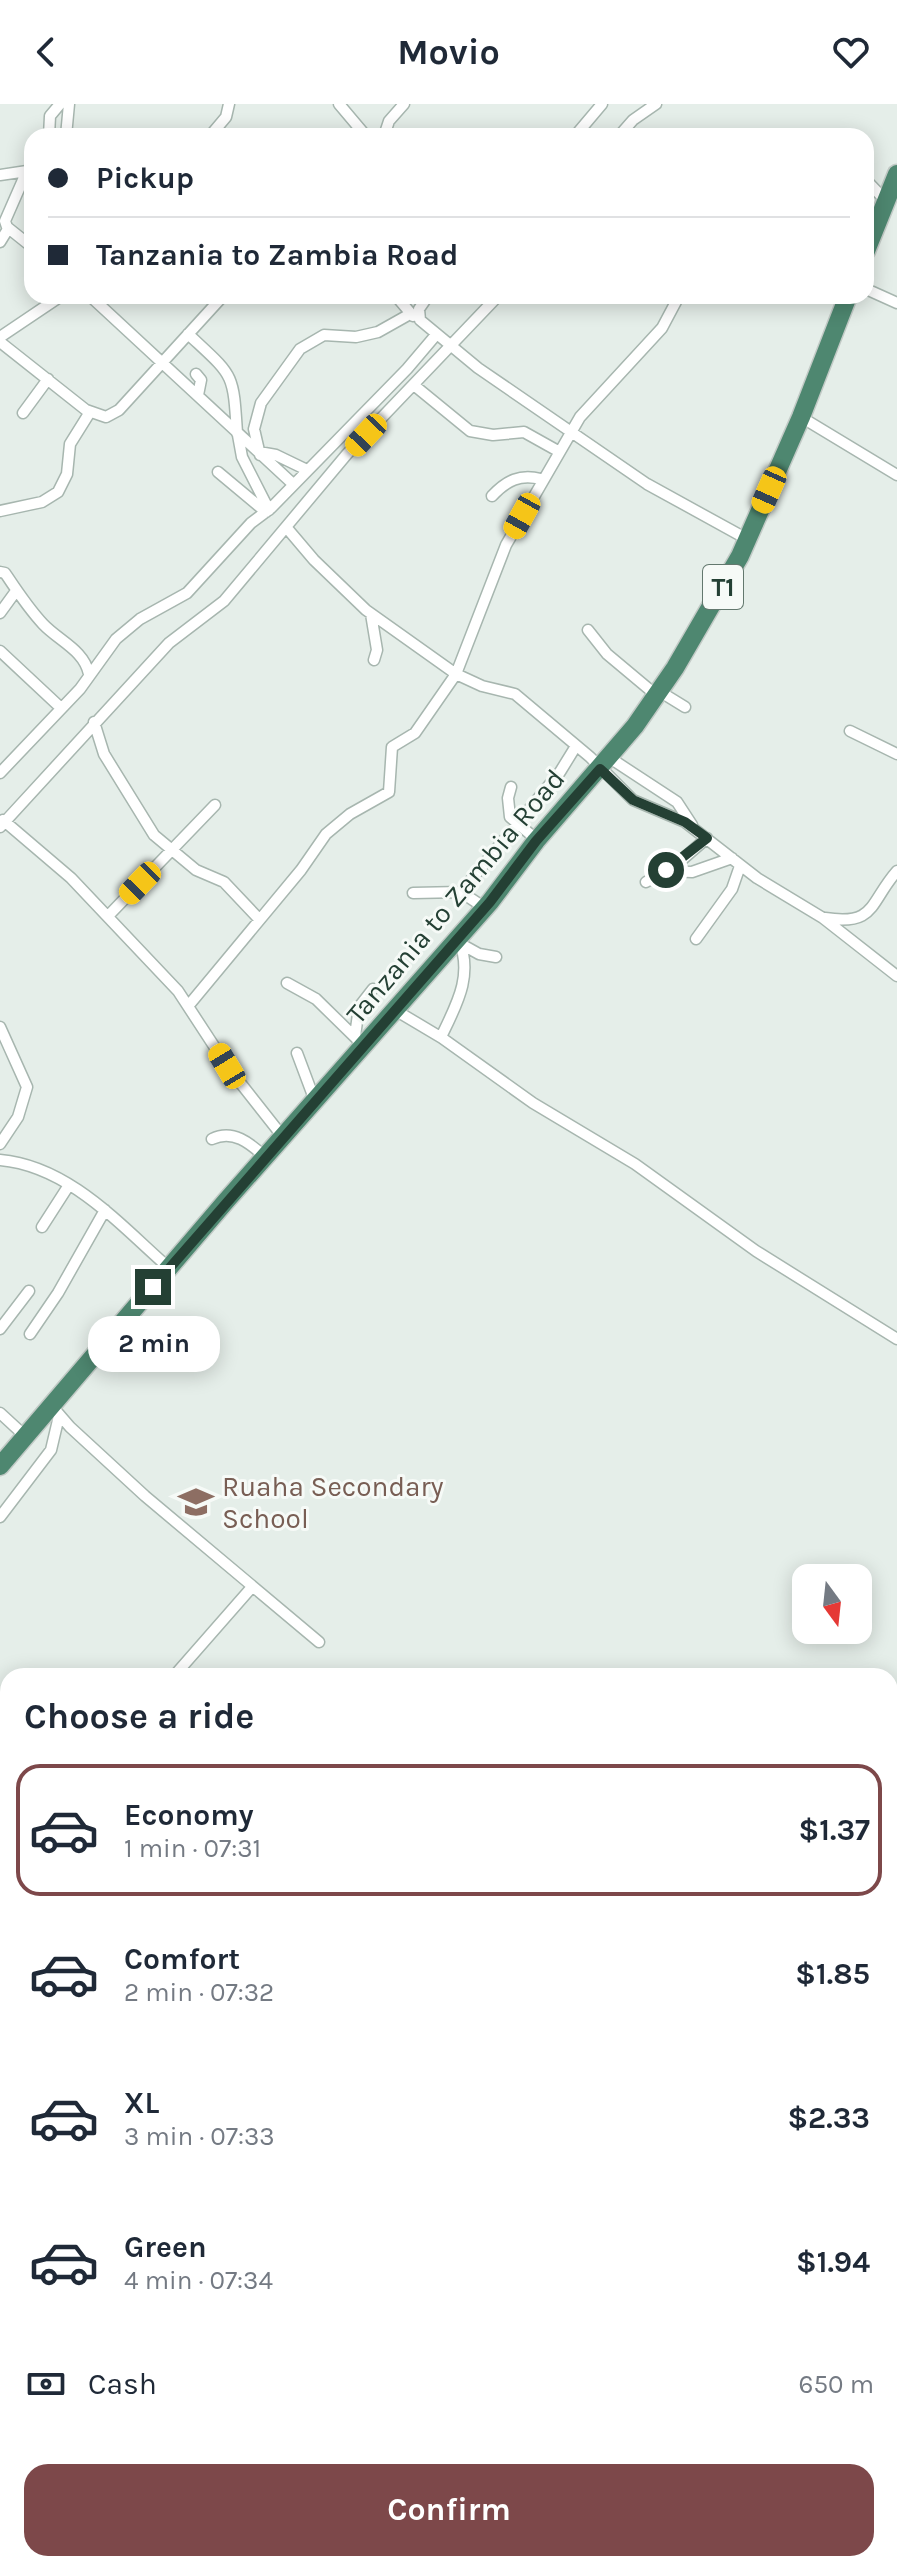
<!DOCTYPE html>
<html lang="en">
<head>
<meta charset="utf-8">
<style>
  :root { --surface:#fff; --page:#f2f2f3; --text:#1f2937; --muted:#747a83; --line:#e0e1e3; --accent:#7d484a }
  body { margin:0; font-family:Karla,sans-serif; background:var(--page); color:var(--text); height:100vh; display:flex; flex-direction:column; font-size:30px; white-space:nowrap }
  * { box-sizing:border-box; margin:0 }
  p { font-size:26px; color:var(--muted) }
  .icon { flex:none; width:44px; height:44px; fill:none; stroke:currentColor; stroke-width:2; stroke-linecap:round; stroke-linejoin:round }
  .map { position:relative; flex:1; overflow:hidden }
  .details { position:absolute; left:0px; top:1564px; width:898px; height:904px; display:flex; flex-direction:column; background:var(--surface); border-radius:24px 24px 0 0; box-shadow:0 4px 20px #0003 }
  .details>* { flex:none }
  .guide { position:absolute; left:24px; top:24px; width:850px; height:176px; border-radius:24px; box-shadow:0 4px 20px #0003; display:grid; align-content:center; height:176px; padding:0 24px; background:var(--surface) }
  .needle { width:52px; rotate:165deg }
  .fabs { position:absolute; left:792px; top:1460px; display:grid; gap:16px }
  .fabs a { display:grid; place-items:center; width:80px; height:80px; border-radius:16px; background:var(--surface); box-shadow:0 4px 20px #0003; font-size:40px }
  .end { position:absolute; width:36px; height:36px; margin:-18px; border:10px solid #244034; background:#fff; box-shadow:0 0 0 4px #fff }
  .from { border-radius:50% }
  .bubble { position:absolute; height:56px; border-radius:24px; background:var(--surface); box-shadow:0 4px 20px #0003; font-size:26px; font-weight:700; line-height:56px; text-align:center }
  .car { position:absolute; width:24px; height:48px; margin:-24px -12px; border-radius:10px; box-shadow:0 0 6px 2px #0007; background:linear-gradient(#f5c518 24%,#345 0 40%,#f5c518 0 76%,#345 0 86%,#f5c518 0) }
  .guide b { display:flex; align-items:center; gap:28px; height:76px; font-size:30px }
  .guide b+b { border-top:2px solid var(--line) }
  .guide i { width:20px; height:20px; background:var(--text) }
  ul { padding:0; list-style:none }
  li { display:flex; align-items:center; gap:24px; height:132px; margin:0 16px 12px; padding:0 8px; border:4px solid transparent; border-radius:24px }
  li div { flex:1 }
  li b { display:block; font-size:30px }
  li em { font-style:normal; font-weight:700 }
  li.active { border-color:var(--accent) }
  li>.icon { width:72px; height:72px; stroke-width:1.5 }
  h2 { padding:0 24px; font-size:36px; line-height:96px }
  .pay { display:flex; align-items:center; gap:20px; height:88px; padding:0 24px; font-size:30px }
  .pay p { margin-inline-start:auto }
  .action { display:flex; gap:16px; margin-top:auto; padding:16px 24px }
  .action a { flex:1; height:92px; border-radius:24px; background:var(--accent); color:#fff; font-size:32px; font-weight:700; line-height:92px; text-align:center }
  header { display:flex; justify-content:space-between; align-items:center; height:104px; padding:0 24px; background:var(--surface); font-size:36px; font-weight:700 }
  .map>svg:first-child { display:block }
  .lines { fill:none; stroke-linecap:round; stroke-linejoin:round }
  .river { stroke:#8fd1d1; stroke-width:16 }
  .minor-casing { stroke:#a7b6af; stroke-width:13 }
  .trunk-casing { stroke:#c2cac6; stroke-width:21 }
  .minor { stroke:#fff; stroke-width:10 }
  .trunk { stroke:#4e8770; stroke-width:18 }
  .route { stroke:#244034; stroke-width:10 }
  .labels { text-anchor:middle; stroke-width:6; stroke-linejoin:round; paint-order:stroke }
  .shield { fill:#f6faf7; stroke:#63786e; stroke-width:2 }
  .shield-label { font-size:26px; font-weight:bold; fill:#244034 }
  .street-label { font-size:28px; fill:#244034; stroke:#f6faf7 }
  .education-label { font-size:28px; fill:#785e54; stroke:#f6faf7; text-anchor:start }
</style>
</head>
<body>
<header><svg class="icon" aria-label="back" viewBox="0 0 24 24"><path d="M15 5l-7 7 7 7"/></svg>Movio<svg class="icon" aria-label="heart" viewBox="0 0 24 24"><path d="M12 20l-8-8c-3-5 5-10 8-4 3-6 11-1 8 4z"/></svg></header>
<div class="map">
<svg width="897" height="2468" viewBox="0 0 897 2468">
  <rect width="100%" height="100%" fill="#e5eee9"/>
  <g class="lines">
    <!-- river -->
    <path class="river" d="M890,1915L897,1930
      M808,2460L810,2468"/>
    <!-- minor casing -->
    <g class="minor-casing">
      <path id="minor" d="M339,0L366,32
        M49,32L50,12L60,0
        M66,32L69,0
        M210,32L226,13L229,0
        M384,32L389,17L404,0
        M575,32L602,0
        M619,32L633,16L656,0
        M32,65L26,69L5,117L7,123L32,143
        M0,71L27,67
        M866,76L886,97
        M0,138L8,125
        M866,185L897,199
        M90,192L293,380
        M396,192L413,212
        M428,192L419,205L420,216L478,264L647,380L747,435
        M188,230C234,273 233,267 237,329
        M0,233L61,192
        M0,238L86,306L106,313L119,306L223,192
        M196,270L201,276L198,291
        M415,282L470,327L493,331L524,328L558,347
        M23,309L48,275
        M801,313L897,371
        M238,331L242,353L269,406
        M259,348L276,351L305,365
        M260,351L254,325L261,299L300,245L324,231L356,233L378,228L410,210
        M218,368L266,408
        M492,392C507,376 520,370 541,375
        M0,407L42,398L58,388L67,370L70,340L90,308
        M286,423L314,456L366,506L456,570L482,582L515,590L590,653L633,696L685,718L757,774L823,814L897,872
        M0,468L5,469C17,487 28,504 43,520C59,537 84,546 89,570
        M0,509L16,487
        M371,510L377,546L374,556
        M588,526L607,550L656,591
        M0,547L61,604
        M659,587L685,603
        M94,618L104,650L154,731L196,766L224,778L259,815
        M850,627L897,650
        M610,654L677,698L692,721
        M0,669L80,585L116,535L140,515L187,489L251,419L271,404L407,265L435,232
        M511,683L508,694L510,713L537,736
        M3,716L71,774L178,887L227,962L283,1033
        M0,723L169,539L224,497L347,350L498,192
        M669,767L692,768L732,754
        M646,778L677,760L707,734
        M461,788L560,668L576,642
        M413,789L461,788L485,804
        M109,811L215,701
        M825,814C876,822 869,799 897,767
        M696,835L732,785L740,762
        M461,840L479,850L496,853
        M287,879L316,895L364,942
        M189,901L301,766L326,730L350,710L389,688L392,643L415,629L456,570L506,441L580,313L662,224L679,192
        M395,906L442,934L533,999L635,1060L756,1147L897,1235
        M0,923L27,983L18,1013L0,1040
        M355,932L359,903L373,885
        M441,933C457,900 474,870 458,834
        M297,949L315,997
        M212,1035C233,1025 250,1039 265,1053
        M0,1056C69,1062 120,1121 169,1164
        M42,1123L69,1081
        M0,1225L29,1187
        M30,1230L58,1189L105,1106
        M51,1301L70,1323L145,1392L319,1538
        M0,1309L25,1332
        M0,1413L51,1346L59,1312
        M174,1572L252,1483"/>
    </g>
    <!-- trunk casing -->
    <g class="trunk-casing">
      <path id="trunk" d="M866,147L897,70
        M0,1362L226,1097L490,798L536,737L635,622L675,564L740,452L801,313L848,192"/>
    </g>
    <!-- minor -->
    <use href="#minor" class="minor"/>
    <!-- trunk -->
    <use href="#trunk" class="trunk"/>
  </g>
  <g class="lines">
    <!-- route -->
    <path class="route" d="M153,1183L490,798L536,737L600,665L633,696L685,718L707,734L666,766"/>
  </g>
  <!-- icons -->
  <defs>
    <g id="school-bare" transform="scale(2.76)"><path d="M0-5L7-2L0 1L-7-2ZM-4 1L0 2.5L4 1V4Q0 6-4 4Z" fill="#8d6e63" stroke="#f6faf7" stroke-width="2.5" paint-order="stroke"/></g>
  </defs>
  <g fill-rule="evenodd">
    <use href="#school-bare" x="196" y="1398"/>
  </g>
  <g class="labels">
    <!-- shield labels -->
    <rect class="shield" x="703" y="461" width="40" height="44" rx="6"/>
    <g class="shield-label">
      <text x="723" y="492">T1</text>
    </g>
    <!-- street labels -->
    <g class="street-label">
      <text transform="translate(455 792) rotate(-50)" y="10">Tanzania to Zambia Road</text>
    </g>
    <!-- education labels -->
    <g class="education-label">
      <text x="222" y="1392">Ruaha Secondary<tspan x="222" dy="32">School</tspan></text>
    </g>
  </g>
</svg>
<div class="fabs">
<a><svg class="needle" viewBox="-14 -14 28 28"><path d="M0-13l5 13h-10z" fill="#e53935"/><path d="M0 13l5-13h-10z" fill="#747a83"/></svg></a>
</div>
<i class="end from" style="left:666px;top:766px"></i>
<i class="end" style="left:153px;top:1183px"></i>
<div class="bubble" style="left:88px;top:1212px;width:132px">2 min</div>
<i class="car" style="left:366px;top:331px;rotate:223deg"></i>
<i class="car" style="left:769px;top:386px;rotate:204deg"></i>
<i class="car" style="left:522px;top:412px;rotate:209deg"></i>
<i class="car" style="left:140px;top:779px;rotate:224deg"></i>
<i class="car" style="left:227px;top:962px;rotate:329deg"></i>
<div class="guide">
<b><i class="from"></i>Pickup</b>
<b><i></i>Tanzania to Zambia Road</b>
</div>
<section class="details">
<h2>Choose a ride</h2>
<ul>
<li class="active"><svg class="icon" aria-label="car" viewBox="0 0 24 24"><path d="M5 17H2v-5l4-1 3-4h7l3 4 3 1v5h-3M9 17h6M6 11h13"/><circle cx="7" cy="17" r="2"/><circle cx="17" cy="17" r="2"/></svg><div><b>Economy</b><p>1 min · 07:31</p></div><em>$1.37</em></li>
<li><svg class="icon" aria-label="car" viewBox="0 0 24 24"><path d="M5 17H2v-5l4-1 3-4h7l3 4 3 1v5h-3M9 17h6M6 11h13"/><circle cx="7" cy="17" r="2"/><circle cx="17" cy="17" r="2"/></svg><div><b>Comfort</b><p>2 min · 07:32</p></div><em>$1.85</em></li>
<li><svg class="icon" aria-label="car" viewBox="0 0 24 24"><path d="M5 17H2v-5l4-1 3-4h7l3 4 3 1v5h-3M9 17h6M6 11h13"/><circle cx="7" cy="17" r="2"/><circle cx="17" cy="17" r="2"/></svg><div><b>XL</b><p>3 min · 07:33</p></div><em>$2.33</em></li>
<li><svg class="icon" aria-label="car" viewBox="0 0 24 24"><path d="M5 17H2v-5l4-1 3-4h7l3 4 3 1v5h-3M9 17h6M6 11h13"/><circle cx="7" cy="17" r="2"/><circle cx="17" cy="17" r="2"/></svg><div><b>Green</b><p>4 min · 07:34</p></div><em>$1.94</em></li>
</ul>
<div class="pay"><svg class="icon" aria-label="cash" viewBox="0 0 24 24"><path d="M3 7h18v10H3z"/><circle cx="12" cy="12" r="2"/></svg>Cash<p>650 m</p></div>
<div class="action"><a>Confirm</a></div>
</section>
</div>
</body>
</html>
